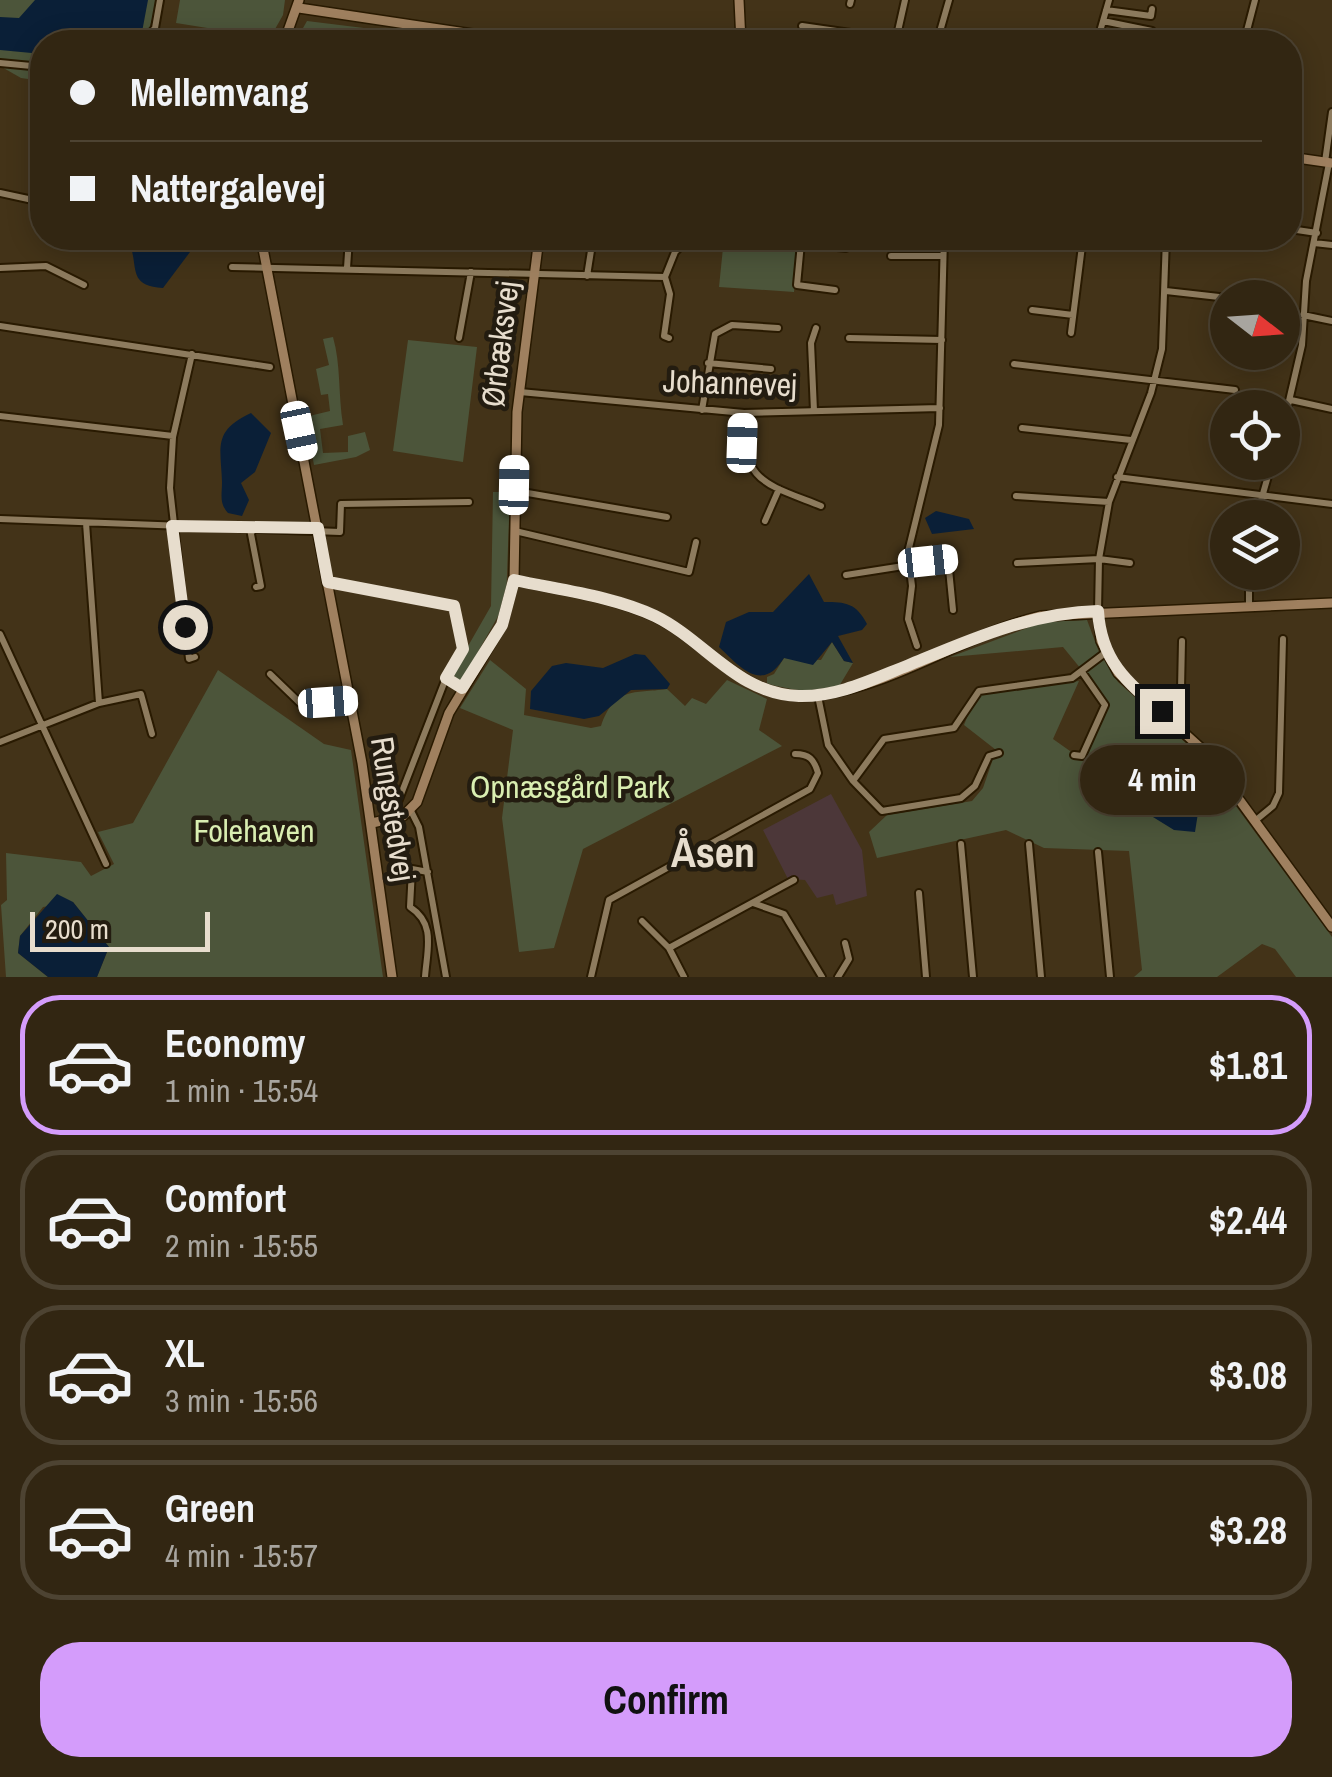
<!DOCTYPE html>
<html lang="en">
<head>
<meta charset="utf-8">
<style>
  :root { --surface:#322612; --page:#3a2e1b; --text:#f1f3f6; --muted:#a8a59f; --line:#4d4332; --accent:#d49cfb }
  body { margin:0; font-family:"Archivo Narrow",sans-serif; background:var(--page); color:var(--text); height:100vh; display:flex; flex-direction:column; font-size:38px; white-space:nowrap }
  * { box-sizing:border-box; margin:0 }
  p { font-size:32px; color:var(--muted) }
  .icon { flex:none; width:55px; height:55px; fill:none; stroke:currentColor; stroke-width:2; stroke-linecap:round; stroke-linejoin:round }
  .map { position:relative; height:977px; overflow:hidden }
  .side { display:flex; flex-direction:column; background:var(--surface); flex:1 }
  .side>* { flex:none }
  .hud { position:absolute; left:30px; top:30px; width:1272px; height:220px; border-radius:40px; box-shadow:0 5px 25px #0003,0 0 0 2px var(--line); display:grid; align-content:center; height:220px; padding:0 40px; background:var(--surface) }
  .needle { width:65px; rotate:107deg }
  .controls { position:absolute; left:1210px; top:280px; display:grid; gap:20px }
  .controls a { display:grid; place-items:center; width:90px; height:90px; border-radius:50%; background:var(--surface); box-shadow:0 5px 25px #0003,0 0 0 2px var(--line); font-size:50px }
  .scale { position:absolute; left:30px; bottom:25px; width:180px; box-sizing:border-box; padding-left:10px; border:5px solid #e7ddcd; border-top:0; font-size:28px; line-height:35px; white-space:nowrap; color:#e7ddcd; -webkit-text-stroke:8px #231c10; paint-order:stroke }
  .end { position:absolute; width:45px; height:45px; margin:-22px; border:12px solid #e7ddcd; background:#111; box-shadow:0 0 0 5px #111 }
  .from { border-radius:50% }
  .bubble { position:absolute; height:70px; border-radius:35px; background:var(--surface); box-shadow:0 5px 25px #0003,0 0 0 2px var(--line); font-size:32px; font-weight:700; line-height:70px; text-align:center }
  .car { position:absolute; width:30px; height:60px; margin:-30px -15px; border-radius:12px; box-shadow:0 0 8px 2px #0007; background:linear-gradient(#fff 24%,#345 0 40%,#fff 0 76%,#345 0 86%,#fff 0) }
  .hud b { display:flex; align-items:center; gap:35px; height:95px; font-size:38px }
  .hud b+b { border-top:2px solid var(--line) }
  .hud i { width:25px; height:25px; background:var(--text) }
  ul { padding:18px 0 0; list-style:none }
  li { display:flex; align-items:center; gap:30px; height:140px; margin:0 20px 15px; padding:0 20px; border:5px solid var(--line); border-radius:40px }
  li div { flex:1 }
  li b { display:block; font-size:38px }
  li em { font-style:normal; font-weight:700 }
  li.current { border-color:var(--accent) }
  li>.icon { width:90px; height:90px; stroke-width:1.5 }
  .action { display:flex; gap:20px; margin-top:auto; padding:20px 40px }
  .action a { flex:1; height:115px; border-radius:40px; background:var(--accent); color:#111; font-size:40px; font-weight:700; line-height:115px; text-align:center }
  .map>svg:first-child { display:block }
  .education { fill:#4c3739 }
  .green { fill:#4c553a }
  .water { fill:#0a1f37 }
  .lines { fill:none; stroke-linecap:round; stroke-linejoin:round }
  .street-casing { stroke:#291a01; stroke-width:10 }
  .secondary-casing { stroke:#291a01; stroke-width:12 }
  .street { stroke:#8d7b5e; stroke-width:6 }
  .secondary { stroke:#9f805f; stroke-width:9 }
  .route { stroke:#e7ddcd; stroke-width:12 }
  .labels { text-anchor:middle; stroke-width:9; stroke-linejoin:round; paint-order:stroke }
  .street-label { font-size:32px; fill:#e7ddcd; stroke:#231c10 }
  .park-label { font-size:32px; fill:#d9eeb1; stroke:#231c10 }
  .district-label { font-size:42px; font-weight:bold; fill:#e7ddcd; stroke:#231c10 }
</style>
</head>
<body>
<div class="map">
<svg width="1332" height="977" viewBox="0 0 1332 977">
  <rect width="100%" height="100%" fill="#433318"/>
  <!-- education -->
  <path class="education" d="M831,794L862,850L867,896L836,905L833,894L817,898L805,880L788,879L763,830Z"/>
  <!-- green -->
  <path class="green" d="M0,0H157L147,38L135,42H42V81L21,78L0,66Z
    M180,0H285L283,15L270,38L176,23Z
    M307,21L421,35V42H295Z
    M724,238L792,245L797,251L794,292L719,287Z
    M333,337C341,365 338,393 343,425L320,429L323,453L348,452V436L365,432L370,450L356,457L314,465L305,417L330,411L328,394L321,395L316,369L329,365L323,339Z
    M408,340L477,347L463,462L393,451Z
    M493,492H510L506,602L461,682L452,674L491,606Z
    M1087,620L1099,652L1118,682L1197,753L1332,937V977H1296L1275,949L1262,944L1217,977H1134L1142,970L1129,851L1044,848L1006,830L877,858L869,832L887,815L972,801L983,788L996,750L964,725L973,702L982,694L1079,681L1053,739L1087,763C1085,745 1105,724 1108,702L1063,647L950,657L1043,622Z
    M832,642L844,661L853,663L838,688L801,691L767,684V677L774,674L784,658L821,660Z
    M490,660L526,689L524,715L591,728L601,726C615,686 633,694 667,689L685,706L692,698L706,704L727,680L767,699L759,730L782,746L583,849L554,948L519,952L502,818L513,730L460,708Z
    M218,670L324,744L351,750L383,977H97L109,947L73,902L43,907L20,936L18,953L48,977H6L1,905L7,900L6,853L81,862L91,876L114,864L98,832L133,823Z"/>
  <!-- water -->
  <path class="water" d="M35,0H148L142,32L122,42H42V54L0,50V17L19,18Z
    M127,238H188L190,252L163,288C124,286 141,263 127,238Z
    M251,413L271,433L255,472L241,483L249,500L242,516L228,513C219,503 222,495 222,482C221,448 212,431 251,413Z
    M936,511L969,519L974,529L932,534L925,518Z
    M809,574L824,602C846,602 856,603 867,624L862,630L838,636L853,663L844,661L832,642L813,665L784,658C762,693 741,668 719,647L726,622L749,612H773Z
    M635,654L645,655L670,684L667,689L631,690L599,716L584,719L530,709L531,691L552,666L566,663L603,668Z
    M1158,796L1198,813L1195,832L1174,830L1140,809L1146,797Z
    M57,894L73,902L109,947L97,977H48L18,953L20,936Z"/>
  <g class="lines">
    <!-- street casing -->
    <g class="street-casing">
      <path id="street" d="M850,4L851,0
        M1106,10L1151,16L1152,9
        M1103,21L1152,31L1149,42
        M802,26L913,42
        M1163,34L1212,42
        M1246,35L1280,42
        M896,40L905,0
        M143,42L155,28L160,0
        M937,42L949,0
        M1097,42L1109,0
        M1244,42L1255,0
        M0,63L42,67
        M1325,162L1332,112
        M0,193L42,202
        M1290,229L1317,233
        M761,238H777
        M796,238L801,243L797,285L835,290
        M801,243L846,248L852,238
        M1314,243L1332,245
        M891,256H943
        M232,267L665,277
        M0,268L46,266L84,285
        M347,268L349,238
        M587,276L593,238
        M665,277L670,294L664,336L669,338
        M665,277L675,252L688,238
        M1166,291L1228,298
        M1032,310L1073,315
        M1303,315L1332,321
        M0,326L270,367
        M1071,333L1083,238
        M459,338L471,272
        M849,338L942,340
        M192,354L173,437L170,488L189,659L195,657
        M708,363L771,369
        M1014,364L1235,390
        M520,392L744,413L940,408
        M1291,400L1332,409
        M702,410L715,334L732,325L778,328
        M814,411L811,343L816,328
        M744,413C741,482 763,483 821,506
        M0,416L173,436
        M1022,428L1131,440
        M1282,431L1302,345L1306,281L1329,163
        M1117,477L1332,504
        M516,491L667,517
        M1016,496L1109,502
        M1256,518L1272,462
        M0,519L340,532L341,504L469,502
        M765,521L779,489
        M250,529L261,586L256,587
        M515,531L689,572L696,542
        M1017,563L1099,559L1130,563
        M1249,572V606
        M846,575L948,559L953,610
        M328,582L454,606L463,649L446,678
        M1098,611L1099,559L1109,502L1151,393L1162,349L1166,238
        M0,634L106,864
        M917,646L908,619L912,586L908,552L939,425L944,238
        M270,674L300,703L349,700
        M818,696L828,745L853,781
        M99,703L141,694L152,734
        M1165,713L1181,689L1182,641
        M0,742L99,703L86,523
        M999,753L989,756L975,786L961,798L882,811L853,781L884,739L954,728L979,691L1072,678L1105,653
        M1074,755L1082,756L1105,705L1082,672
        M398,802L446,678L462,688
        M411,811L419,827L446,977
        M1256,820L1273,806L1279,793L1283,639
        M961,844L973,977
        M1029,844L1041,977
        M1098,852L1110,977
        M919,893L926,977
        M753,903L784,914L822,977
        M642,921L669,948L684,977
        M669,948L794,880
        M425,977C427,949 436,924 410,907L412,869L428,872
        M591,977L609,900L810,789L818,773C814,759 809,754 795,754
        M838,977L849,959L845,943"/>
    </g>
    <!-- secondary casing -->
    <g class="secondary-casing">
      <path id="secondary" d="M739,0L741,42
        M299,8L527,42
        M284,42L299,0
        M1290,157L1332,163
        M261,238L362,763L392,977
        M514,580C560,590 611,596 654,616C712,644 746,706 820,695C897,684 966,634 1041,616L1332,603
        M1098,611L1101,641L1118,673L1203,750L1332,927
        M372,823L403,816L417,802L449,713L502,625L514,580L517,412L539,238"/>
    </g>
    <!-- street -->
    <use href="#street" class="street"/>
    <!-- secondary -->
    <use href="#secondary" class="secondary"/>
  </g>
  <g class="lines">
    <!-- route -->
    <path class="route" d="M185,627L172,526L318,528L328,582L454,606L463,649L446,678L462,688L502,625L514,580C560,590 612,596 655,616C706,641 737,694 799,696C838,697 873,679 909,665C972,639 1029,613 1098,611C1101,660 1126,682 1162,711"/>
  </g>
  <g class="labels">
    <!-- street labels -->
    <g class="street-label">
      <text transform="translate(500 344) rotate(-83)" y="11">Ørbæksvej</text>
      <text transform="translate(730 383) rotate(2)" y="11">Johannevej</text>
      <text transform="translate(393 809) rotate(81)" y="11">Rungstedvej</text>
    </g>
    <!-- park labels -->
    <g class="park-label">
      <text x="570" y="798">Opnæsgård Park</text>
      <text x="254" y="842">Folehaven</text>
    </g>
    <!-- district labels -->
    <g class="district-label">
      <text x="713" y="867">Åsen</text>
    </g>
  </g>
</svg>
<div class="controls">
<a><svg class="needle" viewBox="-14 -14 28 28"><path d="M0-13l5 13h-10z" fill="#e53935"/><path d="M0 13l5-13h-10z" fill="#a8a59f"/></svg></a>
<a><svg class="icon" aria-label="locate" viewBox="0 0 24 24"><circle cx="12" cy="12" r="6"/><path d="M12 2v4M12 18v4M2 12h4M18 12h4"/></svg></a>
<a><svg class="icon" aria-label="layers" viewBox="0 0 24 24"><path d="M12 4l9 5-9 5-9-5zM3 14l9 5 9-5"/></svg></a>
</div>
<div class="scale">200 m</div>
<i class="end from" style="left:185px;top:627px"></i>
<i class="end" style="left:1162px;top:711px"></i>
<div class="bubble" style="left:1080px;top:745px;width:165px">4 min</div>
<i class="car" style="left:299px;top:431px;rotate:168deg"></i>
<i class="car" style="left:742px;top:443px;rotate:2deg"></i>
<i class="car" style="left:514px;top:485px;rotate:1deg"></i>
<i class="car" style="left:928px;top:561px;rotate:84deg"></i>
<i class="car" style="left:328px;top:702px;rotate:86deg"></i>
<div class="hud">
<b><i class="from"></i>Mellemvang</b>
<b><i></i>Nattergalevej</b>
</div>
</div>
<section class="side">
<ul>
<li class="current"><svg class="icon" aria-label="car" viewBox="0 0 24 24"><path d="M5 17H2v-5l4-1 3-4h7l3 4 3 1v5h-3M9 17h6M6 11h13"/><circle cx="7" cy="17" r="2"/><circle cx="17" cy="17" r="2"/></svg><div><b>Economy</b><p>1 min · 15:54</p></div><em>$1.81</em></li>
<li><svg class="icon" aria-label="car" viewBox="0 0 24 24"><path d="M5 17H2v-5l4-1 3-4h7l3 4 3 1v5h-3M9 17h6M6 11h13"/><circle cx="7" cy="17" r="2"/><circle cx="17" cy="17" r="2"/></svg><div><b>Comfort</b><p>2 min · 15:55</p></div><em>$2.44</em></li>
<li><svg class="icon" aria-label="car" viewBox="0 0 24 24"><path d="M5 17H2v-5l4-1 3-4h7l3 4 3 1v5h-3M9 17h6M6 11h13"/><circle cx="7" cy="17" r="2"/><circle cx="17" cy="17" r="2"/></svg><div><b>XL</b><p>3 min · 15:56</p></div><em>$3.08</em></li>
<li><svg class="icon" aria-label="car" viewBox="0 0 24 24"><path d="M5 17H2v-5l4-1 3-4h7l3 4 3 1v5h-3M9 17h6M6 11h13"/><circle cx="7" cy="17" r="2"/><circle cx="17" cy="17" r="2"/></svg><div><b>Green</b><p>4 min · 15:57</p></div><em>$3.28</em></li>
</ul>
<div class="action"><a>Confirm</a></div>
</section>
</body>
</html>
